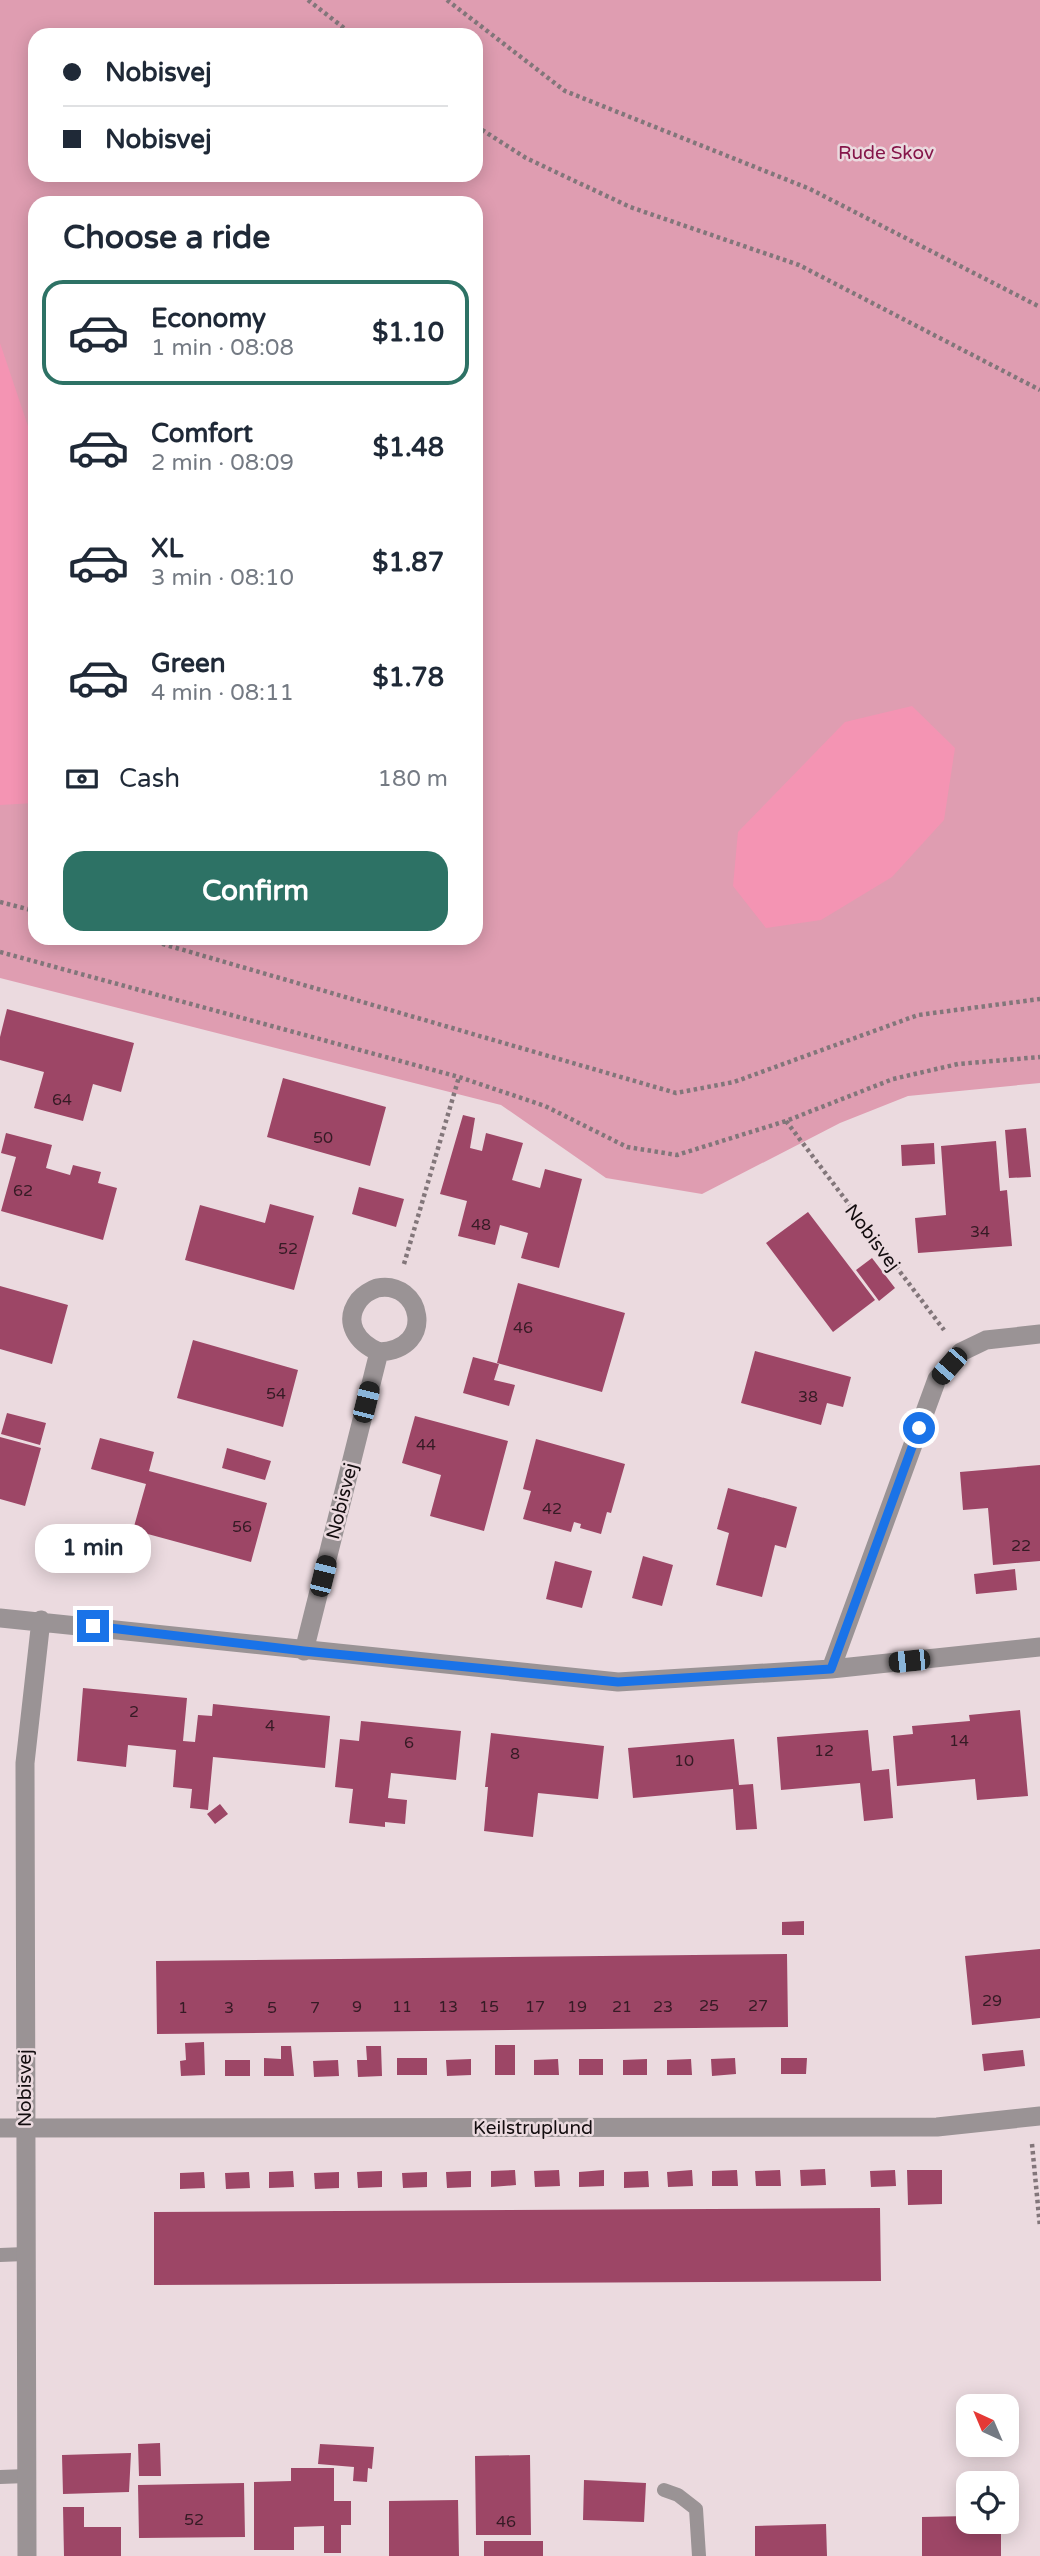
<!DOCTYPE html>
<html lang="en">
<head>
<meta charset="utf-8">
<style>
  :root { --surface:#fff; --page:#f6f6f7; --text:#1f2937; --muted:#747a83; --line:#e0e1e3; --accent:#2d7265 }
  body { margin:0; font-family:"Varela Round",sans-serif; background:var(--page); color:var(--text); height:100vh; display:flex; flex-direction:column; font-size:26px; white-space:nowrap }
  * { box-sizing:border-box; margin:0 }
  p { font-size:23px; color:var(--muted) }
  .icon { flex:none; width:38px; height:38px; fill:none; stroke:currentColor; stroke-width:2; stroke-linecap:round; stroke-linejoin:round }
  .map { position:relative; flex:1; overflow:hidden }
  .side { position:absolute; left:28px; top:196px; width:455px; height:749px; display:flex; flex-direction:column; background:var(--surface); border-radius:21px; box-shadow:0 4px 18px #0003 }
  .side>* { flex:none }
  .hud { position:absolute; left:28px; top:28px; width:455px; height:154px; border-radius:21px; box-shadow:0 4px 18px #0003; display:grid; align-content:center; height:154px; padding:0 35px; background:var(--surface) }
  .needle { width:46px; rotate:316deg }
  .buttons { position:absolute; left:956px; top:2394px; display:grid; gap:14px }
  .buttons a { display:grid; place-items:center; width:63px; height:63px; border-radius:14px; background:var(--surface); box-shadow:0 4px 18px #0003; font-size:35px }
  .end { position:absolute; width:32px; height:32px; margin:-16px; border:9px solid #1a73e8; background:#fff; box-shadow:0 0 0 4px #fff }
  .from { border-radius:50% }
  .bubble { position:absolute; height:49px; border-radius:21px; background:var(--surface); box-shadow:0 4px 18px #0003; font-size:23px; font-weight:800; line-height:49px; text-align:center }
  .car { position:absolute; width:21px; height:42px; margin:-21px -10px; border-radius:9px; box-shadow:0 0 5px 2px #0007; background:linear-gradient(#222 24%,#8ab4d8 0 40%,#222 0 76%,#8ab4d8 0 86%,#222 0) }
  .hud b { display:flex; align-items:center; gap:24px; height:66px; font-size:26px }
  .hud b+b { border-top:2px solid var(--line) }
  .hud i { width:18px; height:18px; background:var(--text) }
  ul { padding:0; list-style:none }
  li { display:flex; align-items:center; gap:21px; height:105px; margin:0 14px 10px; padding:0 21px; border:4px solid transparent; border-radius:21px }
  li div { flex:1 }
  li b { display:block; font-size:26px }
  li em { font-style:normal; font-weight:800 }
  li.selected { border-color:var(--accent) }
  li>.icon { width:63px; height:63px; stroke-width:1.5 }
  h2 { padding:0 35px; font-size:32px; line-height:84px }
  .pay { display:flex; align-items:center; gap:18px; height:77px; padding:0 35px; font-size:26px }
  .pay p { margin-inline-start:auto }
  .button { display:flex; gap:14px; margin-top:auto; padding:14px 35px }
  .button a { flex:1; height:80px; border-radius:21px; background:var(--accent); color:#fff; font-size:28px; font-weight:800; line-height:80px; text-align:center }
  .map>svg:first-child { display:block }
  .green { fill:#df9db1; fill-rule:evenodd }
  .water { fill:#f494b3 }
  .building { fill:#9d4666 }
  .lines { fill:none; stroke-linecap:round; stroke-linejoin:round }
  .path { stroke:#82767a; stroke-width:4.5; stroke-dasharray:3.5 3.5; stroke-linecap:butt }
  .service { stroke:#9a9395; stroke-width:14 }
  .minor { stroke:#9a9395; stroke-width:19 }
  .route { stroke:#1a73e8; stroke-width:9 }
  .labels { text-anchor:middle; stroke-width:5; stroke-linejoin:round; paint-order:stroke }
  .number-label { font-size:16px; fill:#361b25 }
  .park-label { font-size:19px; fill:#851549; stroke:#ebdadf }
  .street-label { font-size:19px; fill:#130d0f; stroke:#ebdadf }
</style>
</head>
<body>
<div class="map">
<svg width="1040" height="2556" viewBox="0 0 1040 2556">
  <rect width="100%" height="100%" fill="#ebdadf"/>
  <!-- green -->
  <path class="green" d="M0,0H1040V1083L908,1096L840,1123L702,1194L606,1178L501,1105L0,978ZM35,35H476V175H35ZM35,203H476V938H35Z"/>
  <!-- water -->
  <path class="water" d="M0,343L35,447V803L0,805Z
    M912,706L955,748L944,820L892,877L821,920L766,928L733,886L738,832L845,722Z"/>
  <!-- building -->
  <path class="building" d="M7,1009L134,1043L121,1092L93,1084L83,1121L34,1108L44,1072L0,1060V1037Z
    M283,1078L386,1107L370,1166L267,1137Z
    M463,1115L475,1118L470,1148L482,1151L486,1133L523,1143L512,1180L540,1188L545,1169L582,1179L559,1268L521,1258L528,1233L500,1225L495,1245L458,1236L467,1201L440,1194Z
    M1026,1128L1031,1177L1009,1178L1005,1130Z
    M6,1133L52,1145L46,1168L70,1175L73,1165L101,1172L98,1183L117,1188L103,1240L1,1211L16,1157L1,1153Z
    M996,1141L1000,1191L1007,1190L1012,1246L918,1253L915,1218L946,1215L941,1146Z
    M934,1143L935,1164L902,1166L901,1145Z
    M359,1187L404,1199L396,1227L352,1214Z
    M270,1204L314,1216L294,1290L185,1260L200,1205L265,1223Z
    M808,1212L875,1300L833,1332L766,1243Z
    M872,1258L895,1288L879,1301L856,1270Z
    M518,1283L625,1313L602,1392L497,1363Z
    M0,1286L68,1305L52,1364L0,1349Z
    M193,1340L298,1370L283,1427L177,1398Z
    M755,1351L851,1377L843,1407L827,1403L821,1425L741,1403Z
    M473,1357L499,1364L494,1380L515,1385L509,1406L463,1393Z
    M7,1413L46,1423L40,1445L1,1434Z
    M415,1416L508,1441L484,1531L430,1516L441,1475L402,1463Z
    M0,1437L41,1448L25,1506L0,1499Z
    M100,1438L154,1452L149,1471L267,1503L251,1562L133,1530L146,1484L91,1469Z
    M536,1439L625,1464L611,1513L607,1512L601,1534L580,1528L581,1524L574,1522L571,1532L523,1519L531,1491L523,1489Z
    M227,1448L271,1461L265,1480L222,1468Z
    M1040,1465V1561L993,1565L988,1508L963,1510L960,1472Z
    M728,1488L797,1507L786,1548L775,1545L762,1597L716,1585L729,1533L717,1529Z
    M643,1556L673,1565L662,1606L632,1598Z
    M555,1561L592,1571L582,1608L546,1599Z
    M1015,1569L1017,1590L976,1594L974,1574Z
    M83,1688L187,1698L183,1741L195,1742L198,1715L212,1716L213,1704L330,1716L325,1768L213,1757L208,1810L190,1808L192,1789L173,1787L176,1750L128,1745L126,1767L77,1761Z
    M1020,1710L1028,1796L977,1800L975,1779L897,1786L893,1736L913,1734L912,1726L970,1721L969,1715Z
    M361,1721L461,1731L456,1780L391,1773L388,1798L407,1800L405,1824L385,1822V1827L349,1823L353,1789L335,1787L340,1739L359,1741Z
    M868,1730L872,1771L889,1769L893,1818L864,1821L860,1783L781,1790L777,1737Z
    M491,1733L604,1746L598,1799L538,1793L533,1837L484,1831L488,1787H485Z
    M734,1739L739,1785L753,1784L757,1829L736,1830L733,1789L633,1798L628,1748Z
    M220,1804L228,1814L215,1824L207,1814Z
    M804,1921V1935H782V1922Z
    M1040,1949V2018L972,2025L965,1956Z
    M787,1954L788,2027L157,2034L156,1961Z
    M204,2042L205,2075L181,2076L180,2061L186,2060L185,2043Z
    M495,2045H515V2075H495Z
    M281,2046H291L294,2076H264V2058L281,2059Z
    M366,2046H381L382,2076L358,2077L357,2060H367Z
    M1023,2050L1025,2066L984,2071L982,2054Z
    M397,2058H427V2075H397Z
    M735,2058L736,2074L712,2076L711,2059Z
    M781,2058H807L806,2074H781Z
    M471,2059V2075L447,2076L446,2060Z
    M558,2059L559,2075H534V2060Z
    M579,2059H603V2075H579Z
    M647,2059V2075H623V2060Z
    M691,2059L692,2075H667V2060Z
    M225,2060H250V2076H225Z
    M338,2060L339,2076L314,2077L313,2061Z
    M825,2169L826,2185L801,2186L800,2170Z
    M515,2170L516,2185L491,2187V2171Z
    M559,2170L560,2186L535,2187L534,2171Z
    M604,2170V2186L579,2187V2172Z
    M692,2170L693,2186L668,2187L667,2172Z
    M737,2170L738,2186H712V2171Z
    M780,2170L781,2186H756L755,2171Z
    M895,2170L896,2186L871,2187L870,2171Z
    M907,2170H942V2204L908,2205Z
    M293,2171L294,2187L269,2188V2172Z
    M382,2171V2187L358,2188L357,2172Z
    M471,2171V2187L447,2188L446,2172Z
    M648,2171L649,2187L624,2188V2172Z
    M204,2172L205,2188L180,2189V2173Z
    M249,2172L250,2188L226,2189L225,2173Z
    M339,2172V2188L315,2189L314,2173Z
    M427,2172V2187L403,2188L402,2173Z
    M880,2208L881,2281L154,2285V2212Z
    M160,2443L161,2476H139L138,2444Z
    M320,2444L374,2447L372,2469L368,2468L367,2482L353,2481L354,2467L318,2464Z
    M131,2453L129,2492L63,2494L62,2455Z
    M530,2455L531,2535H476L475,2456Z
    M291,2468H334V2501H351V2525H341V2553H324V2526L294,2527V2550H254V2482L291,2481Z
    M584,2480L646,2483L644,2522L583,2520Z
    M244,2483L245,2537L139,2538L138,2485Z
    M458,2500L459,2556H389V2501Z
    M63,2507H84V2527H121V2556H64Z
    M968,2516V2522H1001V2556H922V2517Z
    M826,2524L827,2556H755V2526Z
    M484,2541H543V2556H484Z"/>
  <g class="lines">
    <!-- path -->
    <path class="path" d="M308,0L353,35
      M447,0L565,91L810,189L1040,307
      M476,126L526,158L630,207L799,265L1040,390
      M0,902L35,911
      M142,938L676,1093L734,1082L918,1015L1040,999
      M0,952L459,1077L545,1106L627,1147L677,1155L786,1121L893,1079L958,1064L1040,1057
      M786,1121L944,1330
      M404,1264L459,1077
      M1032,2144L1040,2227"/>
    <!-- service -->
    <path class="service" d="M0,2255L25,2254
      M0,2477L27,2476
      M664,2490L678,2495L696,2509L699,2556"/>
    <!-- minor -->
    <path class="minor" d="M0,1618L618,1682L831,1669L1040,1647
      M304,1651L379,1352C438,1349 421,1279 377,1288C371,1290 363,1295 359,1300C342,1323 358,1343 379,1352
      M831,1669L937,1379L961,1352L986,1340L1040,1334
      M0,2128L937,2127L1040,2116
      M27,2556L25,1763L41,1620"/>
  </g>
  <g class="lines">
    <!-- route -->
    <path class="route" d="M93,1626L304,1651L618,1682L831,1669L919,1428"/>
  </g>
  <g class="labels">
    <!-- number labels -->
    <g class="number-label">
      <text x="62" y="1105">64</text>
      <text x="323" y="1143">50</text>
      <text x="23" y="1196">62</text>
      <text x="481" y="1230">48</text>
      <text x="980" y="1237">34</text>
      <text x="288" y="1254">52</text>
      <text x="523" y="1333">46</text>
      <text x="276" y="1399">54</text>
      <text x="808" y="1402">38</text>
      <text x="426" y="1450">44</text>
      <text x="552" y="1514">42</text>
      <text x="242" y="1532">56</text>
      <text x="1021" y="1551">22</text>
      <text x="134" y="1717">2</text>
      <text x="270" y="1731">4</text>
      <text x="959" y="1746">14</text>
      <text x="409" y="1748">6</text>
      <text x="824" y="1756">12</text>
      <text x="515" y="1759">8</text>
      <text x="684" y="1766">10</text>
      <text x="992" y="2006">29</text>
      <text x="709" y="2011">25</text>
      <text x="758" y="2011">27</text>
      <text x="357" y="2012">9</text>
      <text x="402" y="2012">11</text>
      <text x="448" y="2012">13</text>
      <text x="489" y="2012">15</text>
      <text x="535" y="2012">17</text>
      <text x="577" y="2012">19</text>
      <text x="622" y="2012">21</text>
      <text x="663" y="2012">23</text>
      <text x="183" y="2013">1</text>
      <text x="229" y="2013">3</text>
      <text x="272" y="2013">5</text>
      <text x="315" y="2013">7</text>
      <text x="194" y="2525">52</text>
      <text x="506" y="2527">46</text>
    </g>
    <!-- park labels -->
    <g class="park-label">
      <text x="886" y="159">Rude Skov</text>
    </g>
    <!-- street labels -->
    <g class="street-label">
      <text transform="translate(873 1237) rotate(53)" y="7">Nobisvej</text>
      <text transform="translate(341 1501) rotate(-76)" y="7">Nobisvej</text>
      <text transform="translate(24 2088) rotate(-90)" y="7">Nobisvej</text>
      <text x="533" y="2134">Keilstruplund</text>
    </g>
  </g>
</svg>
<div class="buttons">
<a><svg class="needle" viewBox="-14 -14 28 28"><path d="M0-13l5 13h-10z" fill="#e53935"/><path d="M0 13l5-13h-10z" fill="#747a83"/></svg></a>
<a><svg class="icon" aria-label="locate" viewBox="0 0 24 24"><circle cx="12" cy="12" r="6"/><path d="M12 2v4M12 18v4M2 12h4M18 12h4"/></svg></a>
</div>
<i class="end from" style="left:919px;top:1428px"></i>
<i class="end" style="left:93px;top:1626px"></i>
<div class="bubble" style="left:35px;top:1524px;width:116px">1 min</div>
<i class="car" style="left:949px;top:1366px;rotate:221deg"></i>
<i class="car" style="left:366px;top:1402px;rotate:14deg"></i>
<i class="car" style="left:323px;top:1576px;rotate:14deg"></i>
<i class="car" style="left:909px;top:1661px;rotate:264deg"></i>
<div class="hud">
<b><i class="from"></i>Nobisvej</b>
<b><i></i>Nobisvej</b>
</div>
<section class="side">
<h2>Choose a ride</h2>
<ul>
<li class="selected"><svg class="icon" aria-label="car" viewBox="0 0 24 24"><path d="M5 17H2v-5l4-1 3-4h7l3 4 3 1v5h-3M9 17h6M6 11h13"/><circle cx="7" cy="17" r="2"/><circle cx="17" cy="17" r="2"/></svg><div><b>Economy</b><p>1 min · 08:08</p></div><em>$1.10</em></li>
<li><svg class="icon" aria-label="car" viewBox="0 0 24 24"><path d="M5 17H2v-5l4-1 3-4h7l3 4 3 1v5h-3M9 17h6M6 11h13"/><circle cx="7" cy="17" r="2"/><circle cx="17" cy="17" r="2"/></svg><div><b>Comfort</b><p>2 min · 08:09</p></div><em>$1.48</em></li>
<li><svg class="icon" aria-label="car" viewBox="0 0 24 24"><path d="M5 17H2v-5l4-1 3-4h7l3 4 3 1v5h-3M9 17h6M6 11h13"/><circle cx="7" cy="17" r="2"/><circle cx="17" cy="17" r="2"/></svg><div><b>XL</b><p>3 min · 08:10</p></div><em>$1.87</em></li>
<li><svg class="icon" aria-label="car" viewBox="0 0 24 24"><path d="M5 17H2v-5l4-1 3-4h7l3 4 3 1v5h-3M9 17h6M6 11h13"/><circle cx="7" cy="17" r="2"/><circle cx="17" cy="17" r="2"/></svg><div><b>Green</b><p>4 min · 08:11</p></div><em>$1.78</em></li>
</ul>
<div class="pay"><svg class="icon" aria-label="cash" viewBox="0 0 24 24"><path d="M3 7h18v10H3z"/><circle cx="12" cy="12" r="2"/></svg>Cash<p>180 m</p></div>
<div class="button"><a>Confirm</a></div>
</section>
</div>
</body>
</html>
